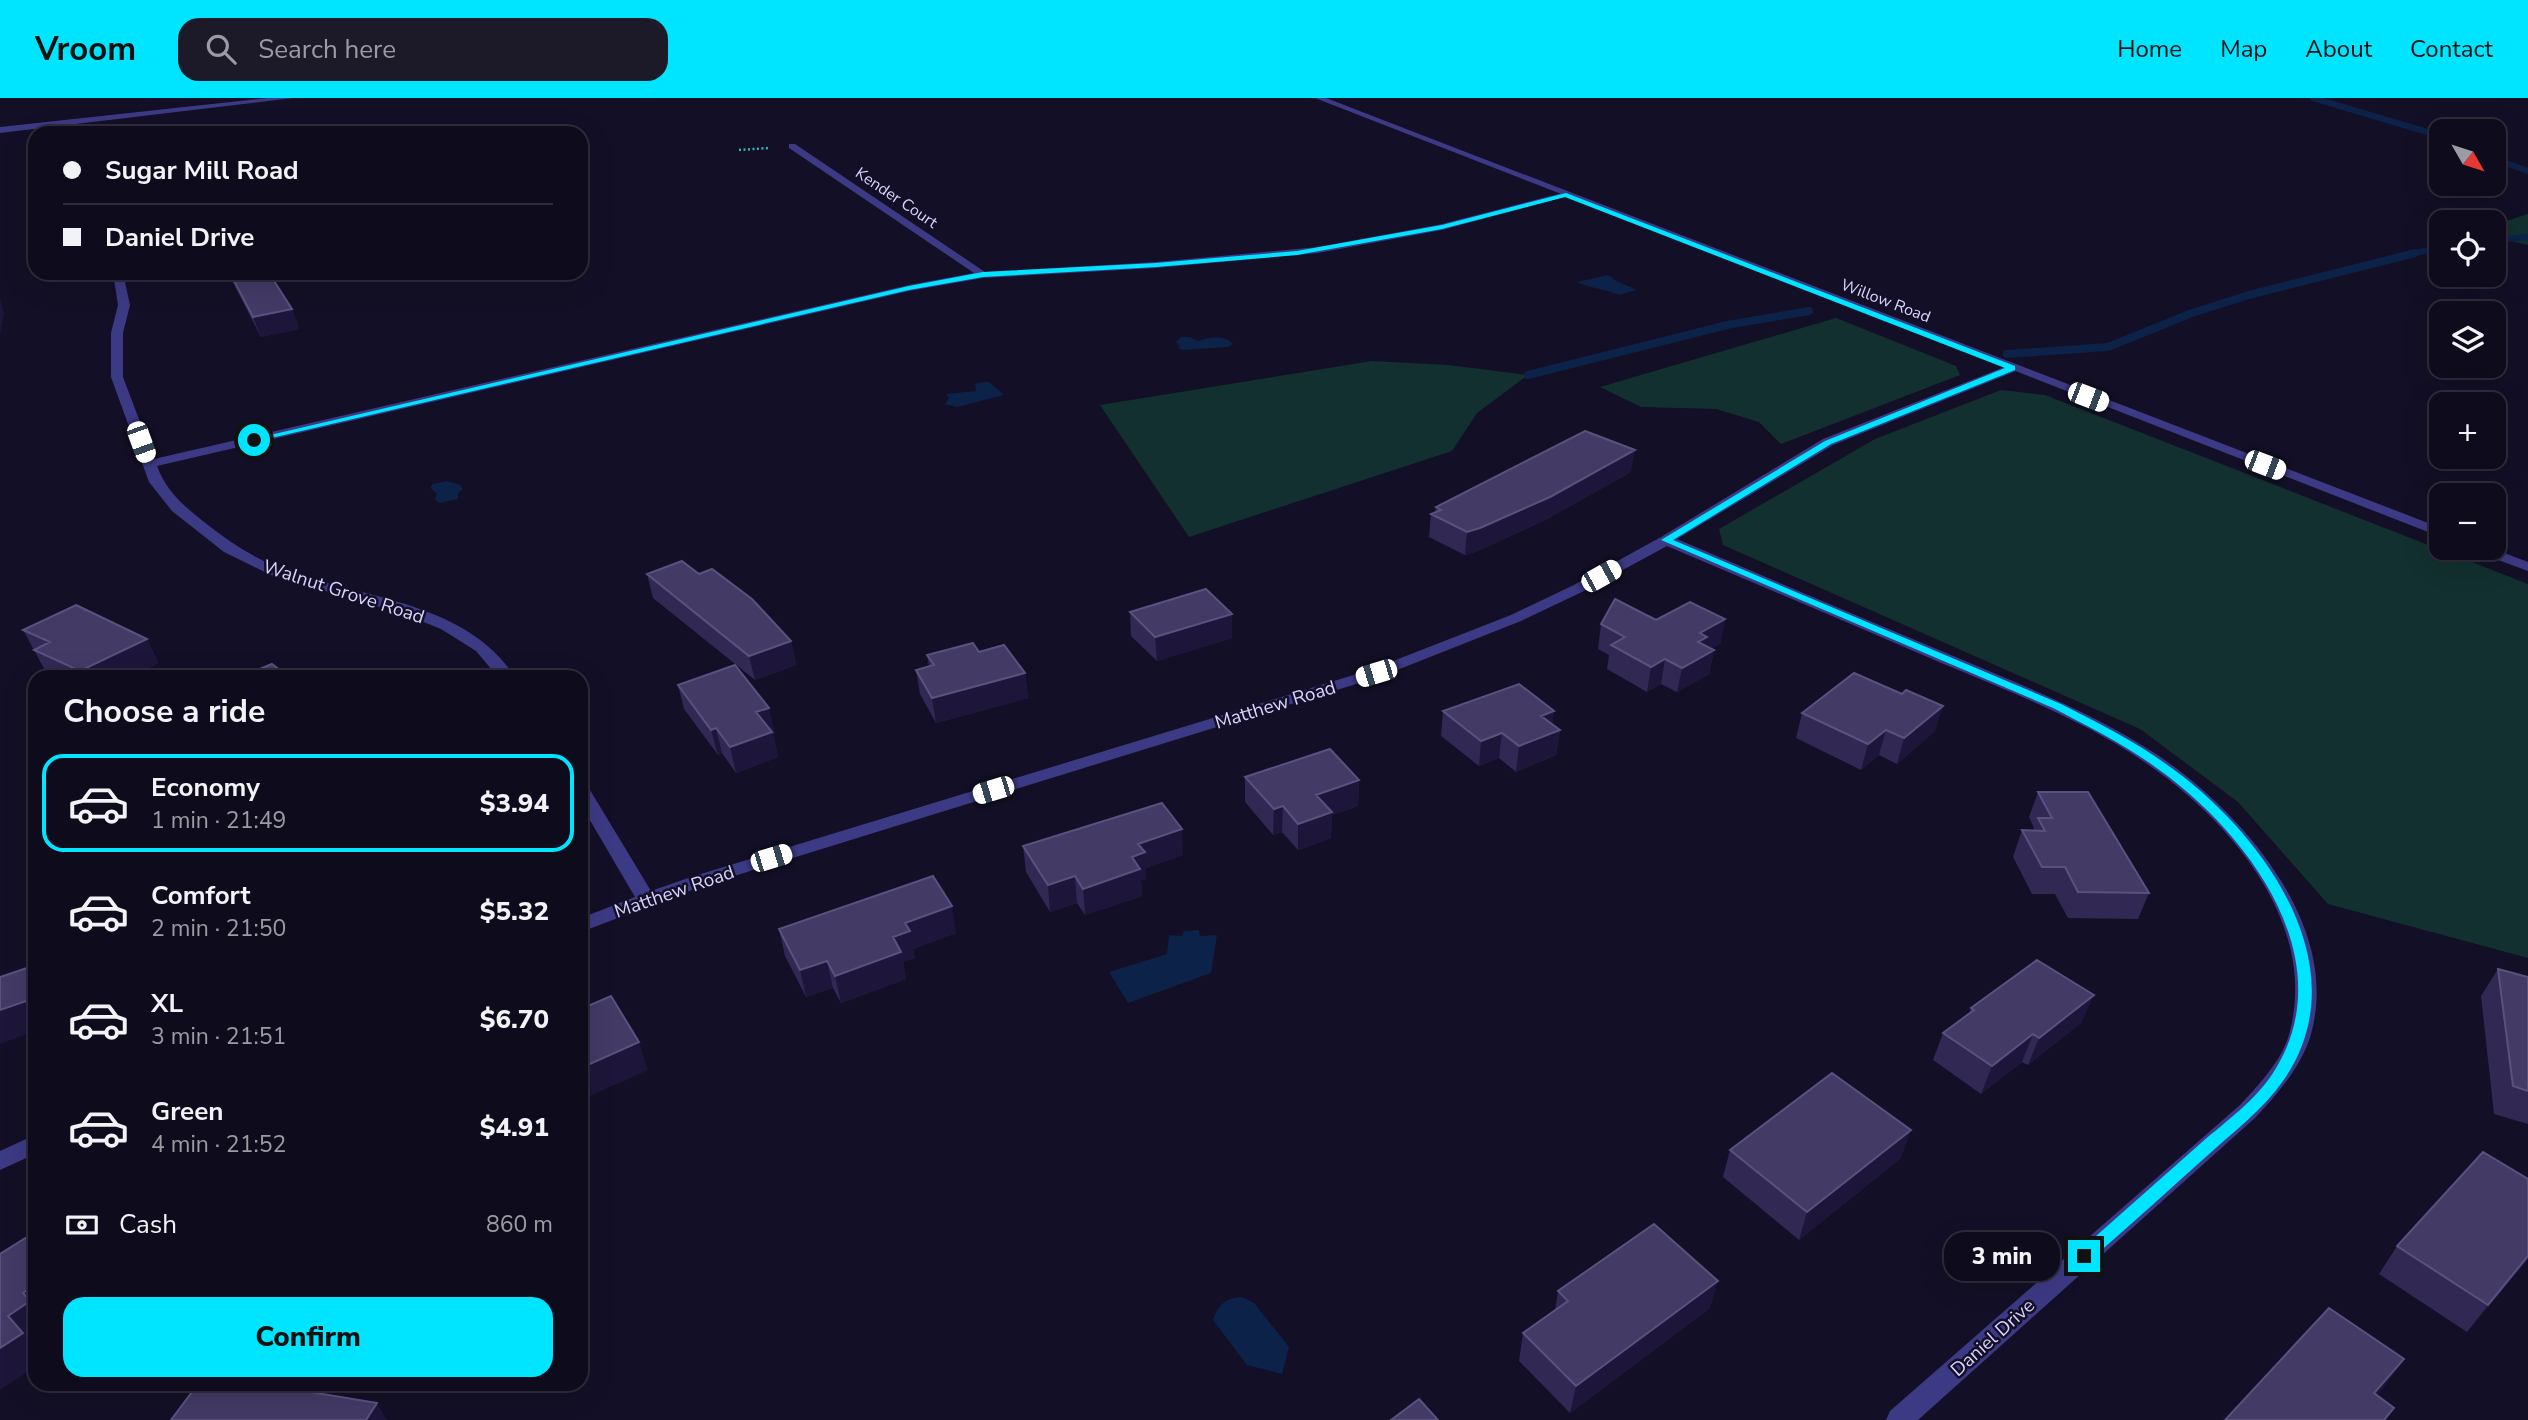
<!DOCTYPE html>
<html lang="en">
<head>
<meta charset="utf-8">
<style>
  :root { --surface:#0e0b1c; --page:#1c1929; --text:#f1f3f6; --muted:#9b9ba3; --line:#2e2b3b; --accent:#00e5ff }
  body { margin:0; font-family:"Nunito Sans",sans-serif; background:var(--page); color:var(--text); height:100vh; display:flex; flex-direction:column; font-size:26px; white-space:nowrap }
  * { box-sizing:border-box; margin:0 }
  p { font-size:23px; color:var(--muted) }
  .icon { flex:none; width:38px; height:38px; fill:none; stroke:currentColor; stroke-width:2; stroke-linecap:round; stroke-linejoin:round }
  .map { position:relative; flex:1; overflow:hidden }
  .sheet { position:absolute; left:28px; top:572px; width:560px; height:721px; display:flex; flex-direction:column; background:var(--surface); border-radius:21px; box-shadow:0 7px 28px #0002,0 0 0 2px var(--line) }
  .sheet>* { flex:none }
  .hud { position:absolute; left:28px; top:28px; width:560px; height:154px; border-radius:21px; box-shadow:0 7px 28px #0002,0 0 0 2px var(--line); display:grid; align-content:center; height:154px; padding:0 35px; background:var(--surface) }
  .needle { width:46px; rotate:129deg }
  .controls { position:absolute; left:2429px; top:21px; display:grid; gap:14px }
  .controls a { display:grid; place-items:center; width:77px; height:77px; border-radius:14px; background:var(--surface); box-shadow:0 7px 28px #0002,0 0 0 2px var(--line); font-size:35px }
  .end { position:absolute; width:32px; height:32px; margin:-16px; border:9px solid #00e5ff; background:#111; box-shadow:0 0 0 4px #111 }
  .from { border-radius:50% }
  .bubble { position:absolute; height:49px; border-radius:21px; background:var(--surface); box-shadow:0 7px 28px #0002,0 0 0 2px var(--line); font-size:23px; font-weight:800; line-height:49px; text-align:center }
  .car { position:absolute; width:21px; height:42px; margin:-21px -10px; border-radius:9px; box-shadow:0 0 5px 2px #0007; background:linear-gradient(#fff 24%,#345 0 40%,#fff 0 76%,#345 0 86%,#fff 0) }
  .hud b { display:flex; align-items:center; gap:24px; height:66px; font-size:26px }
  .hud b+b { border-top:2px solid var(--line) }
  .hud i { width:18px; height:18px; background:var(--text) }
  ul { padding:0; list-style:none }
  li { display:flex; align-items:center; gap:21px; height:98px; margin:0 14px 10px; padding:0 21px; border:4px solid transparent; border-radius:21px }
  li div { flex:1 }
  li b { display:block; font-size:26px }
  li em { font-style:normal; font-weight:800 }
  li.selected { border-color:var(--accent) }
  li>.icon { width:63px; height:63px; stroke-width:1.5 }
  h2 { padding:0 35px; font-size:32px; line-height:84px }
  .pay { display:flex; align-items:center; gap:18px; height:77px; padding:0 35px; font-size:26px }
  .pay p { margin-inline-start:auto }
  .primary-button { display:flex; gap:14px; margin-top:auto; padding:14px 35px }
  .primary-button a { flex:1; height:80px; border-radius:21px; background:var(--accent); color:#111; font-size:28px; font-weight:800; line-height:80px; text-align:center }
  header { display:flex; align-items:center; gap:42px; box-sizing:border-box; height:98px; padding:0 35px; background:var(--accent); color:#111 }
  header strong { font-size:33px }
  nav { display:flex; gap:38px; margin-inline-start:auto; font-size:24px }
  .search { width:490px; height:63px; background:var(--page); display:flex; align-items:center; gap:18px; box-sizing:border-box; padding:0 24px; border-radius:21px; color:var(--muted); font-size:26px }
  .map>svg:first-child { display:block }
  .green { fill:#12302f }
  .water { fill:#0c2248 }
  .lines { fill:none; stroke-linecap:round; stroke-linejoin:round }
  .stream-far1 { stroke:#0c2248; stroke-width:6 }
  .stream { stroke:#0c2248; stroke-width:8 }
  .path { stroke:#2fb8b0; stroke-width:2.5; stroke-dasharray:2 2.5; stroke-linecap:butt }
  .minor { fill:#3d3a85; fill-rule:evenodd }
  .tertiary { fill:#3d3a85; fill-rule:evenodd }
  .wall { fill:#312854 }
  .shaded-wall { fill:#1d163a }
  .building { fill:#433a66; stroke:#5a527e; stroke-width:2 }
  .route { fill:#00e5ff }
  .labels { text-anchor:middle; stroke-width:5; stroke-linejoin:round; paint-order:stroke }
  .far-street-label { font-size:16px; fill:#d9d4ff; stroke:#130f26 }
  .street-label { font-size:19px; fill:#d9d4ff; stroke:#130f26 }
</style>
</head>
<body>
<header>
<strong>Vroom</strong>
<div class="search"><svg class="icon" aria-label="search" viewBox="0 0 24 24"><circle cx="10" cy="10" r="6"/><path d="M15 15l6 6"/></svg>Search here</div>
<nav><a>Home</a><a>Map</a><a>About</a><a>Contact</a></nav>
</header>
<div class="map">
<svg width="2528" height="1322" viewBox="0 0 2528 1322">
  <rect width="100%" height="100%" fill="#130f26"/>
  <!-- green -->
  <path class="green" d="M2528,116V147L2494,139V127Z
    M1836,220L1956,268L1960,277L1781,346L1759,324L1716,311L1641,309L1600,289Z
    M1372,263L1448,267L1528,277L1477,315L1452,353L1189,439L1100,307Z
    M2001,292L2045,297L2528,486V860L2328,806L2238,704L2140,631L1723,447L1719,431L1875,341Z"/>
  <!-- water -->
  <path class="water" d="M1607,177L1614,180L1612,181L1637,192L1619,197C1602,190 1591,191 1577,184Z
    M1181,239H1190L1198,243C1209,240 1224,236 1233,246L1228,249L1183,252L1178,250L1180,248L1176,244Z
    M984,284H989L1004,297L957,309L945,306L949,300L946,296L976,293L975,286Z
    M447,383L460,387L463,391L458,395V401L440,405L435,402L437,396L430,389L433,386Z
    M1199,832L1200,838L1217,837L1211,875L1128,905L1109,874L1167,856L1169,837L1182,838L1184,833Z
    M1242,1199L1254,1205L1289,1249L1282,1276L1247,1267L1213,1222C1218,1206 1226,1200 1242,1199Z"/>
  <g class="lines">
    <!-- stream-far1 -->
    <path class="stream-far1" d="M2313,0L2441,38
      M2494,61L2528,73
      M2494,142L2528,139
      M2408,157L2441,149"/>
    <!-- stream -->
    <path class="stream" d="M2007,256L2108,249L2192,215L2249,197L2415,155
      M1528,277L1727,227L1809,213"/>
    <!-- path -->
    <path class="path" d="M739,52L769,50"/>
    <!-- minor -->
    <path class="minor" d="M267,0H293L0,35V29Z
      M789,46H795L985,174L1156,164L1318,149L1442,126L1566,94L1571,97L1442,132L1318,155L1156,170L983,180L909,193L157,368C166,393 184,408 204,424C228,443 253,460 282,471C360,500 466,503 515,579H498L476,553L441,531L404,516L271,477L224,454L172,413L149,384L111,279V235L118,207L113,175H123L130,207L123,235V279L154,361L909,187L974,175L789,50Z
      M2012,266L2016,267V273L1833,347L1677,441C1768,480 1859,519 1951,557C2021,587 2092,614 2156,656C2240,712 2342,826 2311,936C2302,968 2278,995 2256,1019L1918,1322H1886L1890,1313L2240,1007C2259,986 2283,962 2290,933C2318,823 2228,720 2143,663C2080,620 2008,593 1939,564C1848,525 1757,486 1667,448L1584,493L1521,523L1382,578L705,787L581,834V820L635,799L581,707V686L590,692L651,793L691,779L1370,572L1511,517L1574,487L1661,439L1823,341Z
      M35,1037V1056L0,1072V1053Z"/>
    <!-- tertiary -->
    <path class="tertiary" d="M1315,0H1326L2441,430V439Z
      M2472,450H2491L2528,464V473L2474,453Z"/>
  </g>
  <!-- wall -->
  <path class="wall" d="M228,175H269L292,211L299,231L261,239Z
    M1631,374L1547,421L1478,453L1465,457L1429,439L1431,416L1435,414L1436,409Z
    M647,476L791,543L796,567L755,582L653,500Z
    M1130,514L1232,540L1157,563L1131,538Z
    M1725,521L1720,546L1711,550L1714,552L1709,576L1677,594L1661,586L1647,594L1607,571L1609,557L1598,551L1601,526L1656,522Z
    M23,532L147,541L158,565L130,579H53L47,576Z
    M979,554L1025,575L1028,600L936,625L920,596L916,572L929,568L927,557Z
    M678,587L775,635L773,636L778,659L736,675L722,655L718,657L684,611Z
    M1902,596L1935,633L1897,666L1879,657L1861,672L1796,640L1802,615Z
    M1443,613H1554L1552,626L1560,632L1556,657L1516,674L1499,660L1479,668L1441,638Z
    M1245,679L1359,682L1358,708L1332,717L1331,740L1298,752L1282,734L1273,737L1245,704Z
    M2038,694L2149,795L2138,821L2068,820L2055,796H2032L2013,759L2022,732L2033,733L2034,730L2029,719Z
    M1023,748L1183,757L1146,770V781L1141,782L1142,798L1085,817L1077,805L1050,814L1026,774Z
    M779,831L956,835L913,851L915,860L903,864L906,881L841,905L833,890L806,899L785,858Z
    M2498,871L2528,879V1026L2494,1016L2481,898Z
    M1971,910L2082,924L2028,967L2022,964L1981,996L1933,962L1943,935L1969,916Z
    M1730,1052L1901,1060L1799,1142L1723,1079Z
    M2397,1148L2528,1161L2467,1234L2379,1176Z
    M1558,1193L1710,1210L1570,1315L1519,1263L1523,1235L1555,1212Z"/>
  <!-- shaded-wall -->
  <path class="shaded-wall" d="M0,201L4,215L0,236Z
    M292,211L299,231L261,239L253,219Z
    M1635,352L1631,374L1547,421L1478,453L1465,457L1467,434Z
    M1232,516V540L1157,563L1155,539Z
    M1725,521L1720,546L1704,555L1714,552L1709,576L1677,594L1682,570L1700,535Z
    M147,541L158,565L130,579H83L80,573Z
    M791,543L796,567L755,582L749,558Z
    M1665,561L1661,586L1647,594L1651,569Z
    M1025,575L1028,600L936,625L932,600Z
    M1943,608L1935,633L1897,666L1904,640Z
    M769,610L775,635L773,636L778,659L736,675L730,649L756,614Z
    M1554,613L1551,636L1560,632L1556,657L1516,674L1519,648L1541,618Z
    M716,630L722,655L718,657L711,632Z
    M1886,632L1879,657L1861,672L1868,646Z
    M1502,635L1499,660L1479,668L1481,643Z
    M1359,682L1358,708L1332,717L1331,740L1298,752V726L1316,697Z
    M1283,708L1282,734L1273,737L1274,711Z
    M1182,731L1183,757L1146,770V781L1141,782L1142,798L1085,817L1083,791L1132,759L1138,746Z
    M1075,778L1077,805L1050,814L1048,787Z
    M952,808L956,835L913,851L915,860L903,864L906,881L841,905L835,878L893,839L905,825Z
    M827,863L833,890L806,899L800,872Z
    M2094,897L2082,924L2028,967L2039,940Z
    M35,900V933L0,946V912Z
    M2033,936L2022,964L1981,996L1992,968Z
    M639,944L648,972L581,1002V970Z
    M1911,1032L1901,1060L1799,1142L1807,1114Z
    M2528,1158V1161L2467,1234L2488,1207Z
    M1718,1183L1710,1210L1570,1315L1576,1288Z
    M35,1187V1241L30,1245L35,1251V1269L0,1292V1251L8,1218L23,1195Z
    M2404,1261L2385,1288L2355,1322L2374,1295Z
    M377,1305L387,1322H366Z"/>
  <!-- building -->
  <path class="building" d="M230,175H269L292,211L253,219Z
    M1585,333L1635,352L1550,399L1480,430L1467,434L1431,416L1441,412L1436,409Z
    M682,463L699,476L712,471L752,501L791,543L749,558L647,476Z
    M1206,491L1232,516L1155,539L1130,514Z
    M1615,501L1656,522L1690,504L1725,521L1700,535L1707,539L1698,544L1714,552L1682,570L1665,561L1651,569L1611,547L1625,539L1601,526Z
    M76,507L147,541L80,573L34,552L50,544L23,532Z
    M973,545L979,554L1004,547L1025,575L932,600L916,572L934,567L927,557Z
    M272,566L289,579H240Z
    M735,567L769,610L756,614L772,634L730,649L716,630L711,632L678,587Z
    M1854,575L1902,596L1906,592L1943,608L1904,640L1886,632L1868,646L1802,615Z
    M1519,586L1554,613L1541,618L1560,632L1519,648L1502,635L1481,643L1443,613Z
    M1330,651L1359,682L1316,697L1332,714L1298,726L1283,708L1274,711L1245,679Z
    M2038,694H2088L2149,795L2078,794L2065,769H2042L2022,732L2045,733L2038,720H2052Z
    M1162,705L1182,731L1138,746L1145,754L1132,759L1140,771L1083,791L1075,778L1048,787L1023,748Z
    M933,778L952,808L905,825L910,833L893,839L901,854L835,878L827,863L800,872L779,831Z
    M35,857V900L0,912V879L33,868L31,858Z
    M2037,862L2094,897L2039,940L2033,936L1992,968L1943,935L1974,912L1971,910Z
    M2498,871L2528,879V993L2513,988Z
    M611,898L639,944L581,970V911Z
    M1832,975L1911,1032L1807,1114L1730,1052Z
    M2483,1054L2528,1081V1158L2488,1207L2397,1148Z
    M1654,1126L1718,1183L1576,1288L1523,1235L1568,1203L1558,1193Z
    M35,1134V1187L23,1195L30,1203L8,1218L23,1235L0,1250V1156Z
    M2329,1210L2404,1261L2374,1295L2394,1310L2384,1322H2225Z
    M198,1286H262L377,1305L366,1322H171Z
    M1419,1301L1438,1322H1391Z"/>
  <!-- route -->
  <path class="route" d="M1566,95L2015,268V272L1831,346L1673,442L2061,606C2096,624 2133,642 2166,666C2261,732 2363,869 2283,983C2263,1012 2233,1034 2208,1057C2168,1093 2129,1128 2089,1163H2078L2076,1158L2078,1154C2119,1118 2160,1081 2201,1045C2225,1024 2255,1003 2273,975C2345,864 2249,736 2158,671C2126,647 2089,629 2053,610L1661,442L1825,343L2005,270L1565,99L1442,131L1297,157L1156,169L983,179L909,192L254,344L249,342L909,188L983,174L1156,165L1297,153L1442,127Z"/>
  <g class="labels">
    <!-- far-street labels -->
    <g class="far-street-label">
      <text transform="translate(897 99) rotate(34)" y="6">Kender Court</text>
      <text transform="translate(1886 202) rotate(21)" y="6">Willow Road</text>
    </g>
    <!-- street labels -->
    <g class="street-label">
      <text transform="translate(344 493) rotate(18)" y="7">Walnut Grove Road</text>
      <text transform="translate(1275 606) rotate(-17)" y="7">Matthew Road</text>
      <text transform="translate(674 793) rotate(-19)" y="7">Matthew Road</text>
      <text transform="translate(1992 1239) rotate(-42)" y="7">Daniel Drive</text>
    </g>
  </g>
</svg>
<div class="controls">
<a><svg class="needle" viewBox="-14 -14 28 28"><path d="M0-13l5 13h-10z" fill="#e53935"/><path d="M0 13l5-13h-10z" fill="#9b9ba3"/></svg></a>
<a><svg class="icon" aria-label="locate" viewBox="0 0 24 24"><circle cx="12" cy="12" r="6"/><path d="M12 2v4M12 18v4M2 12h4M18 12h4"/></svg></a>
<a><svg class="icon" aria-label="layers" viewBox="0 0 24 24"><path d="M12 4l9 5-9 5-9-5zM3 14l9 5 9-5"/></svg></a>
<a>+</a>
<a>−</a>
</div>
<i class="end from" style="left:254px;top:342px"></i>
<i class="end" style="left:2084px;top:1158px"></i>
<div class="bubble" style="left:1944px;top:1134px;width:116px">3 min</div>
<i class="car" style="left:2088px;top:299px;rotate:111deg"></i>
<i class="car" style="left:141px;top:344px;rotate:160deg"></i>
<i class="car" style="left:2265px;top:367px;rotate:111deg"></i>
<i class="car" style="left:1601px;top:478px;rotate:61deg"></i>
<i class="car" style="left:1376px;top:575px;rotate:253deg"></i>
<i class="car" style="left:993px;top:692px;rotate:253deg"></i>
<i class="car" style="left:771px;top:760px;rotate:73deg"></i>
<div class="hud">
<b><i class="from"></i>Sugar Mill Road</b>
<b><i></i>Daniel Drive</b>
</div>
<section class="sheet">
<h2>Choose a ride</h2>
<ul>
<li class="selected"><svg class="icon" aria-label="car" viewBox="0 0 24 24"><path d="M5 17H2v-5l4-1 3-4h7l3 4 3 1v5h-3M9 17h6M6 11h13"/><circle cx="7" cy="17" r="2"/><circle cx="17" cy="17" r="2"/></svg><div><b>Economy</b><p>1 min · 21:49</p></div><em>$3.94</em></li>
<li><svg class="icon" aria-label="car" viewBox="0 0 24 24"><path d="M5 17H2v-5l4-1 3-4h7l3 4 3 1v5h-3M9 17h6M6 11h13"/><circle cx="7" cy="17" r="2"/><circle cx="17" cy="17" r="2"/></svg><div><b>Comfort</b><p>2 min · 21:50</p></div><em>$5.32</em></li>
<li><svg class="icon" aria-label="car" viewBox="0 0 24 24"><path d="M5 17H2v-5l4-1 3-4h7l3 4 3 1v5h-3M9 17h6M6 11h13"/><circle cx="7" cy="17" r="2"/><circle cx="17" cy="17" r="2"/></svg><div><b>XL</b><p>3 min · 21:51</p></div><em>$6.70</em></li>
<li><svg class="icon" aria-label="car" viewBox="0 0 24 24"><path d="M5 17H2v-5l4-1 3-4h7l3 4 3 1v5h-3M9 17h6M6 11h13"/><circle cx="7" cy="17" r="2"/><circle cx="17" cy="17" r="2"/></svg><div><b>Green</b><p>4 min · 21:52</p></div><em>$4.91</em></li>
</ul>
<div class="pay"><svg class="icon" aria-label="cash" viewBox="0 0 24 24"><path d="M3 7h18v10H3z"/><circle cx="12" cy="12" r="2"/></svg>Cash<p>860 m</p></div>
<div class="primary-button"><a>Confirm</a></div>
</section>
</div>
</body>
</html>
